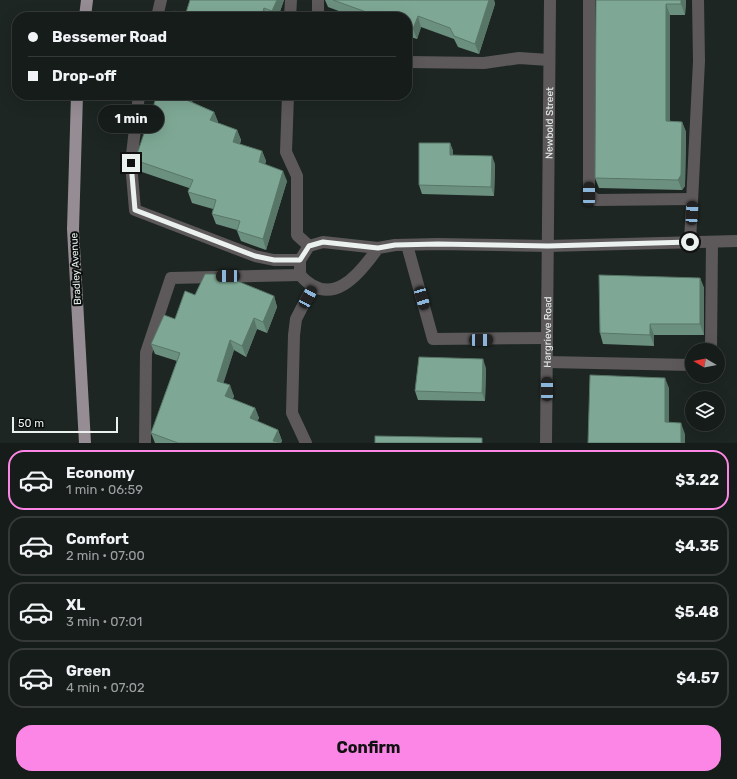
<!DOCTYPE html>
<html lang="en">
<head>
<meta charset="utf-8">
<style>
  :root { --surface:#161c1a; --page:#1f2523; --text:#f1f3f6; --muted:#9ea1a2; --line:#353a39; --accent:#fb86e5 }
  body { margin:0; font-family:Rubik,sans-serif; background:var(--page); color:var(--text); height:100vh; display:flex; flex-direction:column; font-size:15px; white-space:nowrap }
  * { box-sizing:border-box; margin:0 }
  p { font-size:13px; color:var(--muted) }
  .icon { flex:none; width:22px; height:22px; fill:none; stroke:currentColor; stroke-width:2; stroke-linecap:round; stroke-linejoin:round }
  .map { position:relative; height:443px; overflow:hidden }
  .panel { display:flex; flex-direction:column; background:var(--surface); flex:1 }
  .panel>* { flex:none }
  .guide { position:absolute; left:12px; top:12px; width:400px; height:88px; border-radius:16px; box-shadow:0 4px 16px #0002,0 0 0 1px var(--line); display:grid; align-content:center; height:88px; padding:0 16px; background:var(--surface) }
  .needle { width:26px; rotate:280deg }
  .controls { position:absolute; left:685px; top:343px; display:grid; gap:8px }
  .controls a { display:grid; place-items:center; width:40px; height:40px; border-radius:50%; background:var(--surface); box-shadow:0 4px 16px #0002,0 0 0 1px var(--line); font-size:20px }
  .scale { position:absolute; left:12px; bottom:10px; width:106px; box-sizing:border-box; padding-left:4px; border:2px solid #eaf1ee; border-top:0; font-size:11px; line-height:14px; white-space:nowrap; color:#eaf1ee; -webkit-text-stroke:3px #0a0e0c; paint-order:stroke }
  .end { position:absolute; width:18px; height:18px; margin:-9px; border:5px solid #eaf1ee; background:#111; box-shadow:0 0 0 2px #111 }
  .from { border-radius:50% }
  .bubble { position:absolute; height:28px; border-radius:14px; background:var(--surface); box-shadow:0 4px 16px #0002,0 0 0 1px var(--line); font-size:13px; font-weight:700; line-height:28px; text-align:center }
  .car { position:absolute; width:12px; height:24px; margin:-12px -6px; border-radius:5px; box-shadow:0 0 3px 1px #0007; background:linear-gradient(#222 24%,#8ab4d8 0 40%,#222 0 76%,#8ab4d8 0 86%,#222 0) }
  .guide b { display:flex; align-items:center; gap:14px; height:38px; font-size:15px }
  .guide b+b { border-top:1px solid var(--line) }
  .guide i { width:10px; height:10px; background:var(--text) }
  ul { padding:7px 0 0; list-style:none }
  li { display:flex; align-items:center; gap:12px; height:60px; margin:0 8px 6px; padding:0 8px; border:2px solid var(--line); border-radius:16px }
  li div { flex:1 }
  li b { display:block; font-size:15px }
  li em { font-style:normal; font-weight:700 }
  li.current { border-color:var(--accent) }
  li>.icon { width:36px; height:36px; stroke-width:1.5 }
  .primary-button { display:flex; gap:8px; margin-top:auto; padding:8px 16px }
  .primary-button a { flex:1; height:46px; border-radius:16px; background:var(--accent); color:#111; font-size:16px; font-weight:700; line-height:46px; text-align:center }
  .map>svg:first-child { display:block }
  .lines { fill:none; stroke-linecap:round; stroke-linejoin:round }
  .minor { stroke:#5d595b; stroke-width:12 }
  .major { stroke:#958d93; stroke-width:12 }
  .wall { fill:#6c9080 }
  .shaded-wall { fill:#587668 }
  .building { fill:#7ea895; stroke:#587668 }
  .route { stroke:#eaf1ee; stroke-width:5 }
  .labels { text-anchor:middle; stroke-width:4; stroke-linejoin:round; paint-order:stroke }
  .street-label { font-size:10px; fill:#eaf1ee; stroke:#0a0e0c }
</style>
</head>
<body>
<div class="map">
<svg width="737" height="443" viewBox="0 0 737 443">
  <rect width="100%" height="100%" fill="#1d2622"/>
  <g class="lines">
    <!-- minor -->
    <g class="minor">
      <path d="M589,0V194L596,200L692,199"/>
      <path d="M157,17L161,0"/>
      <path d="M290,17L291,0"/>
      <path d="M318,17V0"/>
      <path d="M407,62L484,63L519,58L549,60"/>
      <path d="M139,95L131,163L135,210L255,256L274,260H300"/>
      <path d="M288,95L286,152L297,176V235L309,246"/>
      <path d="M690,242L699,61L698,0"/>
      <path d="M407,245L433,339L547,338"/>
      <path d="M378,248C359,275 331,310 300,275V260L309,246L323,242L378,248L395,245L438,244L548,246L737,241"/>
      <path d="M711,350L712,242"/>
      <path d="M547,362L692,365"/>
      <path d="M145,443L146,353L171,278L300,275"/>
      <path d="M306,443L292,413L294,335L296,319L313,286"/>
      <path id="s1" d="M546,443L550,0"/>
    </g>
    <!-- major -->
    <path class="major" d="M85,17L87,0
      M77,95L73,229L85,443"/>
  </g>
  <!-- wall -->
  <path class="wall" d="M284,0L278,17H172L185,16Z
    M325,0H494L495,4L479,54L458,47L454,39L421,27L417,39L407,36V17H355L328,7Z
    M596,0H686L685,15H670V121L682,122L686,132L685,186L682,190L599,188L595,178Z
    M195,95L192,102L214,112L218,122V123L237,130L241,140L240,144L262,151L266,161L265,164L287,181L266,250L241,241L237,231V230L216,224L212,214L213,209L192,203L188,192L189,188L139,171L135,160Z
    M210,95H218V98Z
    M450,143L453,151V155L495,164L494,196L422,194L419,185Z
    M700,278L704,288V335H654V346L603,344L600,333Z
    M195,295L274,296L277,307L267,333L257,329L246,357L234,350L223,383L234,396L233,399L255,408L259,418L257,421L278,430L282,441L281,443H155L151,433L177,361L155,354L151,344L175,319Z
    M486,368L485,401L418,400L415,391Z"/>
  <!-- shaded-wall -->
  <path class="shaded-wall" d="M277,0H284L278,17H275L272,11Z
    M489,0H494L495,4L479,54L475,44Z
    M681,0H686L685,15L681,4Z
    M666,4L670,15V131L666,121Z
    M264,8L267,17H261Z
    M418,16L421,27L417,39L413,29Z
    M186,95H195L188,110L184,99Z
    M214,112L218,122L214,131L210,120Z
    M682,122L686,132L685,186L682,190L678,180Z
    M237,130L241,140L237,153L233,142Z
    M450,143L453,151V164L450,155Z
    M262,151L266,161L263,173L259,162Z
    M492,156L495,164L494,196L491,187Z
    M283,171L287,181L266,250L263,239Z
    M700,278L704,288V335L700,324Z
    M274,296L277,307L267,333L263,322Z
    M254,318L257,329L246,357L242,346Z
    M650,324L654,335V346L650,335Z
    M230,340L234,350L221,391L217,381Z
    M483,359L486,368L485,401L482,393Z
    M665,378L669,388V433L665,422Z
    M230,385L234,396L229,406L225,396Z
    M255,408L259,418L254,429L250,418Z
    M681,423L685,434V443H681Z
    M278,430L282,441L280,443L273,441Z"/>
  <!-- building -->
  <path class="building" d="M190,0H277L272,11L264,8L261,17H172L174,11L185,16Z
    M333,0H489L475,44L454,36L450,28L418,16L413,29L407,27V17H380Z
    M596,0H681V4H666V121L682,122L681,175L678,180L595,178Z
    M157,95H186L184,99L214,112L210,120L237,130L233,142L262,151L259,162L283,171L263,239L237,231L240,221L212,214L216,200L188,192L193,180L135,160Z
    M419,143H450V155L492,156L491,187L419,185Z
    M205,274H220L274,296L263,322L254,318L242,346L230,340L217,381L230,385L225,396L255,408L250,418L278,430L273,441L281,443H178L151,433L180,353L151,344L164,315L175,319L185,291L195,295Z
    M599,275L700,278V324H650V335L600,333Z
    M419,357L483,359L482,393L415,391Z
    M590,375L665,378V422L681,423V443H588Z
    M375,436L482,438V443H375Z"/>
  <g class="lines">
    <!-- route -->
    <path class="route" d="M131,163L135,210L255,256L274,260H300L309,246L323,242L378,248L395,245L438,244L548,246L690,242"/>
  </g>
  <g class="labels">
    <!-- street labels -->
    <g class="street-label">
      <text dy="4" stroke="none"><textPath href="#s1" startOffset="320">Newbold Street</textPath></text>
      <text transform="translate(75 269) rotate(-93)" y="4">Bradley Avenue</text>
      <text dy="4" stroke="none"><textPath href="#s1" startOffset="111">Hargrieve Road</textPath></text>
    </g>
  </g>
</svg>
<div class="controls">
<a><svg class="needle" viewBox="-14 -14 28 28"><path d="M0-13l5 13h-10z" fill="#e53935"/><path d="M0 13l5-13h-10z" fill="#9ea1a2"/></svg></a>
<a><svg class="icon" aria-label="layers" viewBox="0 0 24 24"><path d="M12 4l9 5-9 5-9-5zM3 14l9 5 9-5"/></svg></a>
</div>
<div class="scale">50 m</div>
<i class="end from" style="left:690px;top:242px"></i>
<i class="end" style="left:131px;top:163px"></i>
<div class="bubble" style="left:98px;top:105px;width:66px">1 min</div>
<i class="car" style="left:589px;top:194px;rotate:0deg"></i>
<i class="car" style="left:692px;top:213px;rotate:3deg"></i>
<i class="car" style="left:228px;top:276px;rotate:269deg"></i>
<i class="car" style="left:308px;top:297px;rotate:28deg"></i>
<i class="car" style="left:422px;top:298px;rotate:164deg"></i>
<i class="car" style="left:481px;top:340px;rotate:89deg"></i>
<i class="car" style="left:547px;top:389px;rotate:0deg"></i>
<div class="guide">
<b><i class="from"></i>Bessemer Road</b>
<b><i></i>Drop-off</b>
</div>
</div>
<section class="panel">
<ul>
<li class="current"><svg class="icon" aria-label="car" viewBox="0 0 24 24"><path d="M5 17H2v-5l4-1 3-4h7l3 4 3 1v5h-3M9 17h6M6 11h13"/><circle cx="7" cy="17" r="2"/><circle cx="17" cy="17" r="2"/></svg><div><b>Economy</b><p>1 min · 06:59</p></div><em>$3.22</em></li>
<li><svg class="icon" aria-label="car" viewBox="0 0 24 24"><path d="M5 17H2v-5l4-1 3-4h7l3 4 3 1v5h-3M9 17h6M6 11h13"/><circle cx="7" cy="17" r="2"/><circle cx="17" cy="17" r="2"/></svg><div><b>Comfort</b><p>2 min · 07:00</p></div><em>$4.35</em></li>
<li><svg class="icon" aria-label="car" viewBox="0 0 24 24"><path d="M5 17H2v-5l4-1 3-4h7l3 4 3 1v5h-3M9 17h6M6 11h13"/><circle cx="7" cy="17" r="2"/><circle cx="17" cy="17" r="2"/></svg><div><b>XL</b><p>3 min · 07:01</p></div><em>$5.48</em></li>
<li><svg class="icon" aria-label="car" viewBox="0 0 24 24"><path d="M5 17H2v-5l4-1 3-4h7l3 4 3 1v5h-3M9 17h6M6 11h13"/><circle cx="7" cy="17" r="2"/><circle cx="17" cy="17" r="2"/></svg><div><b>Green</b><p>4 min · 07:02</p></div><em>$4.57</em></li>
</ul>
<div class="primary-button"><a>Confirm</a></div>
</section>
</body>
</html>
